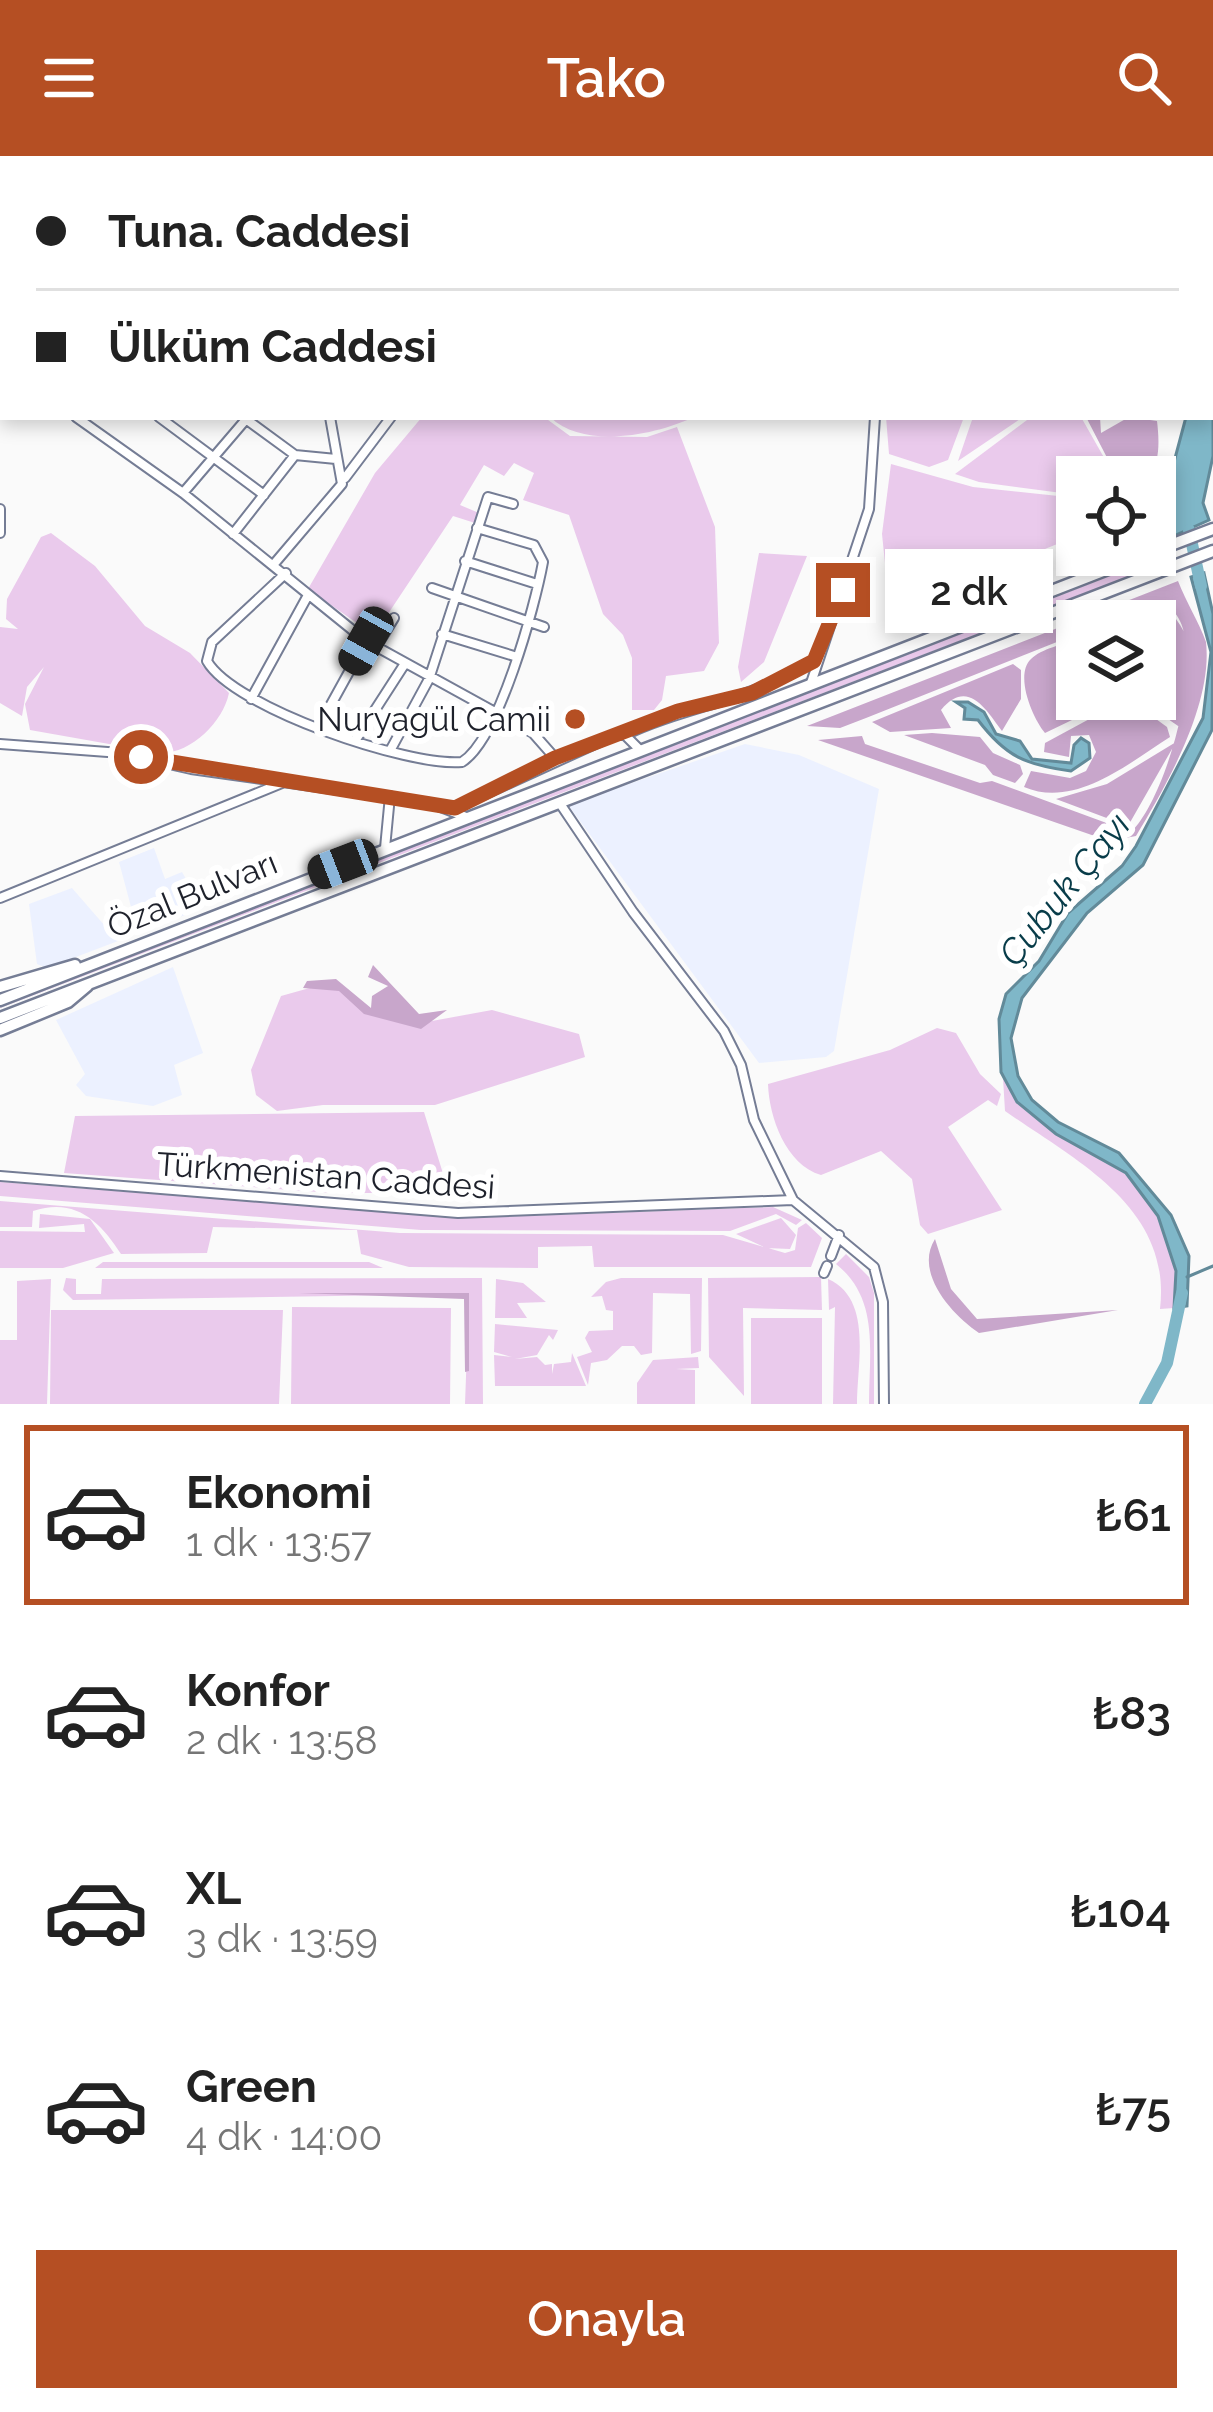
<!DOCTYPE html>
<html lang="tr">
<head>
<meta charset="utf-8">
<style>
  :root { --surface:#fff; --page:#f2f2f2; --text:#222; --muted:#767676; --line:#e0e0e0; --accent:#b54f23 }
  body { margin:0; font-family:Raleway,sans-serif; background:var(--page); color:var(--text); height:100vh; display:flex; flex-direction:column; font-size:45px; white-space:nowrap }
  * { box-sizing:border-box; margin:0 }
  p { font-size:39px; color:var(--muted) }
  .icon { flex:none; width:66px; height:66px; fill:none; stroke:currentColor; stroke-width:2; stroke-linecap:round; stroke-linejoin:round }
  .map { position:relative; height:1248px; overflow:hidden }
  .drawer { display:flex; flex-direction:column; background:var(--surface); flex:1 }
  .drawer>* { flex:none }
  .top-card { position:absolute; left:0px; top:0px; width:1215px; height:264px; box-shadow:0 6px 18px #0003; display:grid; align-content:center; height:264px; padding:0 36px; background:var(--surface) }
  .tools { position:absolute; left:1056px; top:300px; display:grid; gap:24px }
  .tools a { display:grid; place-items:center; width:120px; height:120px; border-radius:0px; background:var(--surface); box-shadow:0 6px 18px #0003; font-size:60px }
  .end { position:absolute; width:54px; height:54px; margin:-27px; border:15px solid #b54f23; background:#fff; box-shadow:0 0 0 6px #fff }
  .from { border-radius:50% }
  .bubble { position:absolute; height:84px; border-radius:0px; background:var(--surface); box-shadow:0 6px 18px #0003; font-size:39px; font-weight:600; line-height:84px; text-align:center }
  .car { position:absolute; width:36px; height:72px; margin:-36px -18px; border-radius:15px; box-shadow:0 0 9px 3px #0007; background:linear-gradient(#222 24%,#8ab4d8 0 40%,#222 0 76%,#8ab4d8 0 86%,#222 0) }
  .top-card b { display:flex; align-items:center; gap:42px; height:114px; font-size:45px }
  .top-card b+b { border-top:3px solid var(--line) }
  .top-card i { width:30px; height:30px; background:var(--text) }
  ul { padding:21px 0 0; list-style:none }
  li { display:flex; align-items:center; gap:36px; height:180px; margin:0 24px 18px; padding:0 12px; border:6px solid transparent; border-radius:0px }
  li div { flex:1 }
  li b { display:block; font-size:45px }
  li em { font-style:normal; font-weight:600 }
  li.active { border-color:var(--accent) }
  li>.icon { width:108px; height:108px; stroke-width:1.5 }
  .action { display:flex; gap:24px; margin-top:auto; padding:24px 36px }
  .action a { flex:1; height:138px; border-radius:0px; background:var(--accent); color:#fff; font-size:48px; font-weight:600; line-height:138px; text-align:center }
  header { display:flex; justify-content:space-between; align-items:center; height:156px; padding:0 36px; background:var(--accent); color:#fff; font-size:54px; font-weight:600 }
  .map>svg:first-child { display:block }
  .built { fill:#ecf1ff }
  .green { fill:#eacaec }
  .forest { fill:#c8a6cb }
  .water { fill:#7fb7c8; stroke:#628a99; stroke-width:3 }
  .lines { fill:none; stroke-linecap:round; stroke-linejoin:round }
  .stream { stroke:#628a99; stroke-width:3 }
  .river { stroke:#7fb7c8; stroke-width:12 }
  .minor-casing { stroke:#757d95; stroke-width:12 }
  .highway-casing { stroke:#757d95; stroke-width:15 }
  .minor { stroke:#fff; stroke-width:8 }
  .highway { stroke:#fff; stroke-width:10 }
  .route { stroke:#b54f23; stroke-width:15 }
  .poi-dot { fill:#b54f23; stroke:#fff; stroke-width:4.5 }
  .labels { text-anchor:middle; stroke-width:12; stroke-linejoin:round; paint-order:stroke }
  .poi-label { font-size:33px; fill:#1e212b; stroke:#fff; text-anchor:end }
  .street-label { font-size:33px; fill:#1e212b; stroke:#fff }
  .water-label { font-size:36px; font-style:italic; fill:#083c49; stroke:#fff }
</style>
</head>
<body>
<header><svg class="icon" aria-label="menu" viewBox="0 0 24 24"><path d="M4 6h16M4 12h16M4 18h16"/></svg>Tako<svg class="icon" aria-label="search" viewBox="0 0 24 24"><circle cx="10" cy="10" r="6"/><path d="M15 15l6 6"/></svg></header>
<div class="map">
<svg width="1213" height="1248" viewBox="0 0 1213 1248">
  <rect width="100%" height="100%" fill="#fafafa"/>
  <!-- built -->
  <path class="built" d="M745,588L799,599L879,633L834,895L826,901L759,907L568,649Z
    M154,692L165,723L182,716L203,752L138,777L119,706Z
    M72,732L118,785L47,812L37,808L29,748Z
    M173,811L203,897L174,909L182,939L153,950L86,940L76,929L85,918L56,864Z"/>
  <!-- green -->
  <path class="green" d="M422,261H544L570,280L647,281L677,271L715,371L719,487L704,515L666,520L662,544L654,554H632V502L623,479L603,458L569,359L523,344L534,317L514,307L504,320L484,309L460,349L479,357L475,367L453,360L374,479L308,433L375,317Z
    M550,261H694C656,279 584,294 550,261Z
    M886,261H964L948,304L929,311L889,298Z
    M973,261H1023L958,305Z
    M1031,261H1081L1115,321H1077V339L979,326L955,318Z
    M891,308L973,331L1077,342V380L895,454L889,446L882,378Z
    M51,377L95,410L145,470L190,497L229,537C223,566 191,598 160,597L30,574L25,548L44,511L27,531L22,560L0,547V471L18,473L6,463L7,443L41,381Z
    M759,397L807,400L764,506L741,526L738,511Z
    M1159,401L1163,407L0,852V849Z
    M324,828L335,829L366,855L421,867L492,854L579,878L585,901L435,949H323L277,955L256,939L251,914L281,840Z
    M937,872L956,877L980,918L1001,938L997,950L988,944L948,971L1002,1054L928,1078L920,1069L912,1023L881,995L821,1019C786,1009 769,961 768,928L890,894Z
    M1002,906L1019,944L1134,1024L1168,1074L1180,1116L1174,1152L1160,1153C1172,1051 1076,1005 1005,955Z
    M424,956L445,1024L433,1037H333L64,1017L75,960Z
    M0,1026L465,1062L773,1051L802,1064L796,1069L776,1058L730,1075L421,1074L0,1040Z
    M0,1045L400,1077L723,1079L785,1097L795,1094L798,1072L806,1067L822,1082L811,1111H594L592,1090L538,1091V1112L409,1111L361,1098L357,1074L213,1071L207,1097L121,1098C100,1065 75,1041 33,1055L32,1071H0Z
    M40,1058L90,1063L114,1097L63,1112H0V1075L85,1076L84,1068L39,1072Z
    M781,1062L796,1079L790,1093L766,1092L736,1078Z
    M846,1098L869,1121L874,1137V1248H869C869,1196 880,1143 836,1108Z
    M103,1106H369L383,1112H95Z
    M821,1121L822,1154L743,1152L744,1240L709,1201L708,1122Z
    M66,1122L76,1123V1138H101L102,1123L482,1122L483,1248H465L469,1138L73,1144L63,1134Z
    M621,1122H702L701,1195L691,1198L690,1138L653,1137L652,1197L641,1199L634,1190H622L607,1204L591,1207L588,1229L577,1201L592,1196L585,1182L589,1175L613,1174V1155L606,1154L602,1140L591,1141L606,1126Z
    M51,1123L47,1248H0V1184H17V1125Z
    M496,1123L523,1127L546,1146L517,1147L527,1162H495Z
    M828,1123C873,1143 857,1207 857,1248H833L835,1151L829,1154Z
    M292,1151L451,1152L450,1248H291Z
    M51,1154H283L279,1248H50Z
    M751,1162H822V1248H751Z
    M495,1168L558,1174L553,1184L549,1179L537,1199L515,1203L537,1201L545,1209L552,1208V1218L554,1208L571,1206L572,1197L586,1230H495L494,1199L512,1201L494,1196Z
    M698,1201L699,1212L676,1213L695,1214V1248H637V1227L653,1204Z"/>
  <!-- forest -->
  <path class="forest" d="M1086,261H1100L1101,277L1129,261L1157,265C1159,282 1161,307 1148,321H1117Z
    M1178,425C1186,446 1199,466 1206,486C1213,549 1166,630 1136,680L1109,685L818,584L862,580L865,588L980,627L992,625L1131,676C1169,640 1213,478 1168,451C1151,445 1105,465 1077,465V478L866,562L840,572L807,570Z
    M1155,456L1176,463C1198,492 1204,543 1181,572L1139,543H1155V465H1127Z
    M1077,483V532L1076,525H1070L1073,533L1059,551L1072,564L1045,577C1033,563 1014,519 1031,503C1041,493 1064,488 1077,483Z
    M1013,508L1021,514V543L1002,575C987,555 968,521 941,554L951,572L890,576L872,566Z
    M1134,547L1167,571L1170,581C1129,607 1075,653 1024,631L1031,615L1070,622L1086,615L1096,596L1089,579L1071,580L1069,601L1044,596L1045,587L1106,554Z
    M932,577L980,581L993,597L1020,609L1023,618L1015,627L993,619L985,609L904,579Z
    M1176,586L1128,670L1056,643L1107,628Z
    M373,809L419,858L447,854L421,873L364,858L339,835L303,832L307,825L336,823L371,852L372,840L388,830L368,821Z
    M935,1083L951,1133L977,1163L1118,1154L979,1177C951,1158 914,1116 935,1083Z
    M299,1137H469V1215L465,1216L464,1143Z"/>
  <!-- water -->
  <path class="water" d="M1213,192V300L1203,347L1209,364L1167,383L1166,336L1186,261H1212Z
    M1204,417L1213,458L1212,574L1143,709L1087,757L1022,842L1011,882L1018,920L1032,944L1058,966L1119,997L1171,1059L1189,1100L1187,1150L1174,1152L1176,1115L1158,1060L1126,1017L1056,978L1017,946L1001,916L999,863L1006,838L1039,805L1068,757L1122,710L1136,690L1203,562L1211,496L1191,421Z
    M968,546L984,556L996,578L1020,585L1032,603L1071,607L1074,589L1081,582L1089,587L1090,602L1071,615C1026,609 1006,601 978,564L964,563L965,552L956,546Z"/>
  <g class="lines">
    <!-- stream -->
    <path class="stream" d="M1187,1121L1213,1110"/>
    <!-- river -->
    <path class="river" d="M1189,374L1201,430
      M1145,1248L1167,1207L1182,1137"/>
    <!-- minor casing -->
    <g class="minor-casing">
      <path id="minor" d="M727,0L728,3
        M188,3L189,0
        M771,3L773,0
        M826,3L828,0
        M961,3L962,0
        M0,178L3,175
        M0,201L3,204
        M0,223L3,219
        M76,261L183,337L366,485L533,577L555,602
        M159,261L264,339
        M243,261L295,299L336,303
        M345,322L391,261
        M183,337L248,261
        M0,353V377
        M233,378L295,299
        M465,405L537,428
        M274,408L342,328L330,261
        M286,417L212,486L207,505C234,552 409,611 462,606C499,583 535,450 543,406L534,389L477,372
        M432,432L544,471
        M442,478L514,500
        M376,491L394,462
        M811,527L869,353L875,261
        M251,543L307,441
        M318,572L366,485
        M625,579C687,549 762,543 818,501
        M355,585L404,509
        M0,588L121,597L191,613L430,647L466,661
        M391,593L429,523L488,341L513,348
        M561,649L633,756L724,875L741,909L754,964L793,1044L874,1111L883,1146L884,1248
        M455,652L615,579H625L640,594
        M385,692L390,640
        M0,742L282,627
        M0,1020L458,1057L793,1044
        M831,1100L839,1079
        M824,1117L827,1110"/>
    </g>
    <!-- highway casing -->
    <g class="highway-casing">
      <path id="highway" d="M1155,395L1213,373
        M0,831L75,809
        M0,844L1144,399
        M0,862L1213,395
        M0,874L68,846L87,830"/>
    </g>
    <!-- minor -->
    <use href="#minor" class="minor"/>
    <!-- highway -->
    <use href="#highway" class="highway"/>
  </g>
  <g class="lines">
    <!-- route -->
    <path class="route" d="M141,601L455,652L555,602L678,555L752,537L814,505L843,434"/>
  </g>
  <!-- markers -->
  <circle class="poi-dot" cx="575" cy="563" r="12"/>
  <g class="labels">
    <!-- poi labels -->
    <g class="poi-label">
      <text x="551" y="575">Nuryagül Camii</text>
    </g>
    <!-- street labels -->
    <g class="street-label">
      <text transform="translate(192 738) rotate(-22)" y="12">Özal Bulvarı</text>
      <text transform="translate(326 1019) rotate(4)" y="12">Türkmenistan Caddesi</text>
    </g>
    <!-- water labels -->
    <g class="water-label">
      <text transform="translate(1064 733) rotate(-51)" y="13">Çubuk Çayı</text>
    </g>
  </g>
</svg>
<div class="tools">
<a><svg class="icon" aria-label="locate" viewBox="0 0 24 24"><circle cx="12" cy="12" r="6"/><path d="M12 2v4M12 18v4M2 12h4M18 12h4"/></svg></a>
<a><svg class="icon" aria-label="layers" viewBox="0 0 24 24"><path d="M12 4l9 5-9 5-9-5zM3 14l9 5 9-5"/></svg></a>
</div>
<i class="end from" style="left:141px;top:601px"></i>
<i class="end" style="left:843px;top:434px"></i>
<div class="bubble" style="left:885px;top:393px;width:168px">2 dk</div>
<i class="car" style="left:366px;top:485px;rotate:209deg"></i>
<i class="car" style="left:343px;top:708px;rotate:249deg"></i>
<div class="top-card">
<b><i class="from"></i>Tuna. Caddesi</b>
<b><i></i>Ülküm Caddesi</b>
</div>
</div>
<section class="drawer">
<ul>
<li class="active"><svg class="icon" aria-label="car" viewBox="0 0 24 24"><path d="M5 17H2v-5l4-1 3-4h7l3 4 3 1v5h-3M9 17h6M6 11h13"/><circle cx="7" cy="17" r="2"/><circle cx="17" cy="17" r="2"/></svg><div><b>Ekonomi</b><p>1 dk · 13:57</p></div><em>₺61</em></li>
<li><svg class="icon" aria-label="car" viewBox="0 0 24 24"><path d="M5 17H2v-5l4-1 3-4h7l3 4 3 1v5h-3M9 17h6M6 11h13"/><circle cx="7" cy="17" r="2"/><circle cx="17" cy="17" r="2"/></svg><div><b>Konfor</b><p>2 dk · 13:58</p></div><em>₺83</em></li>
<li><svg class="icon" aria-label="car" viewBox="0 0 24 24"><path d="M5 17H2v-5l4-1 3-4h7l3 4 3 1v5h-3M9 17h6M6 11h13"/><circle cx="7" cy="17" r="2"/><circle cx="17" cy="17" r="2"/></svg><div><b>XL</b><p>3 dk · 13:59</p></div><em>₺104</em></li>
<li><svg class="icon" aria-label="car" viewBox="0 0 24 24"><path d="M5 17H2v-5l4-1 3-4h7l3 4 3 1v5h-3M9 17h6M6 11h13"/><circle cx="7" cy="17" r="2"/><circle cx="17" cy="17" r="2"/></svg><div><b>Green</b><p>4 dk · 14:00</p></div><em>₺75</em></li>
</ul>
<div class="action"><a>Onayla</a></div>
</section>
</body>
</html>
